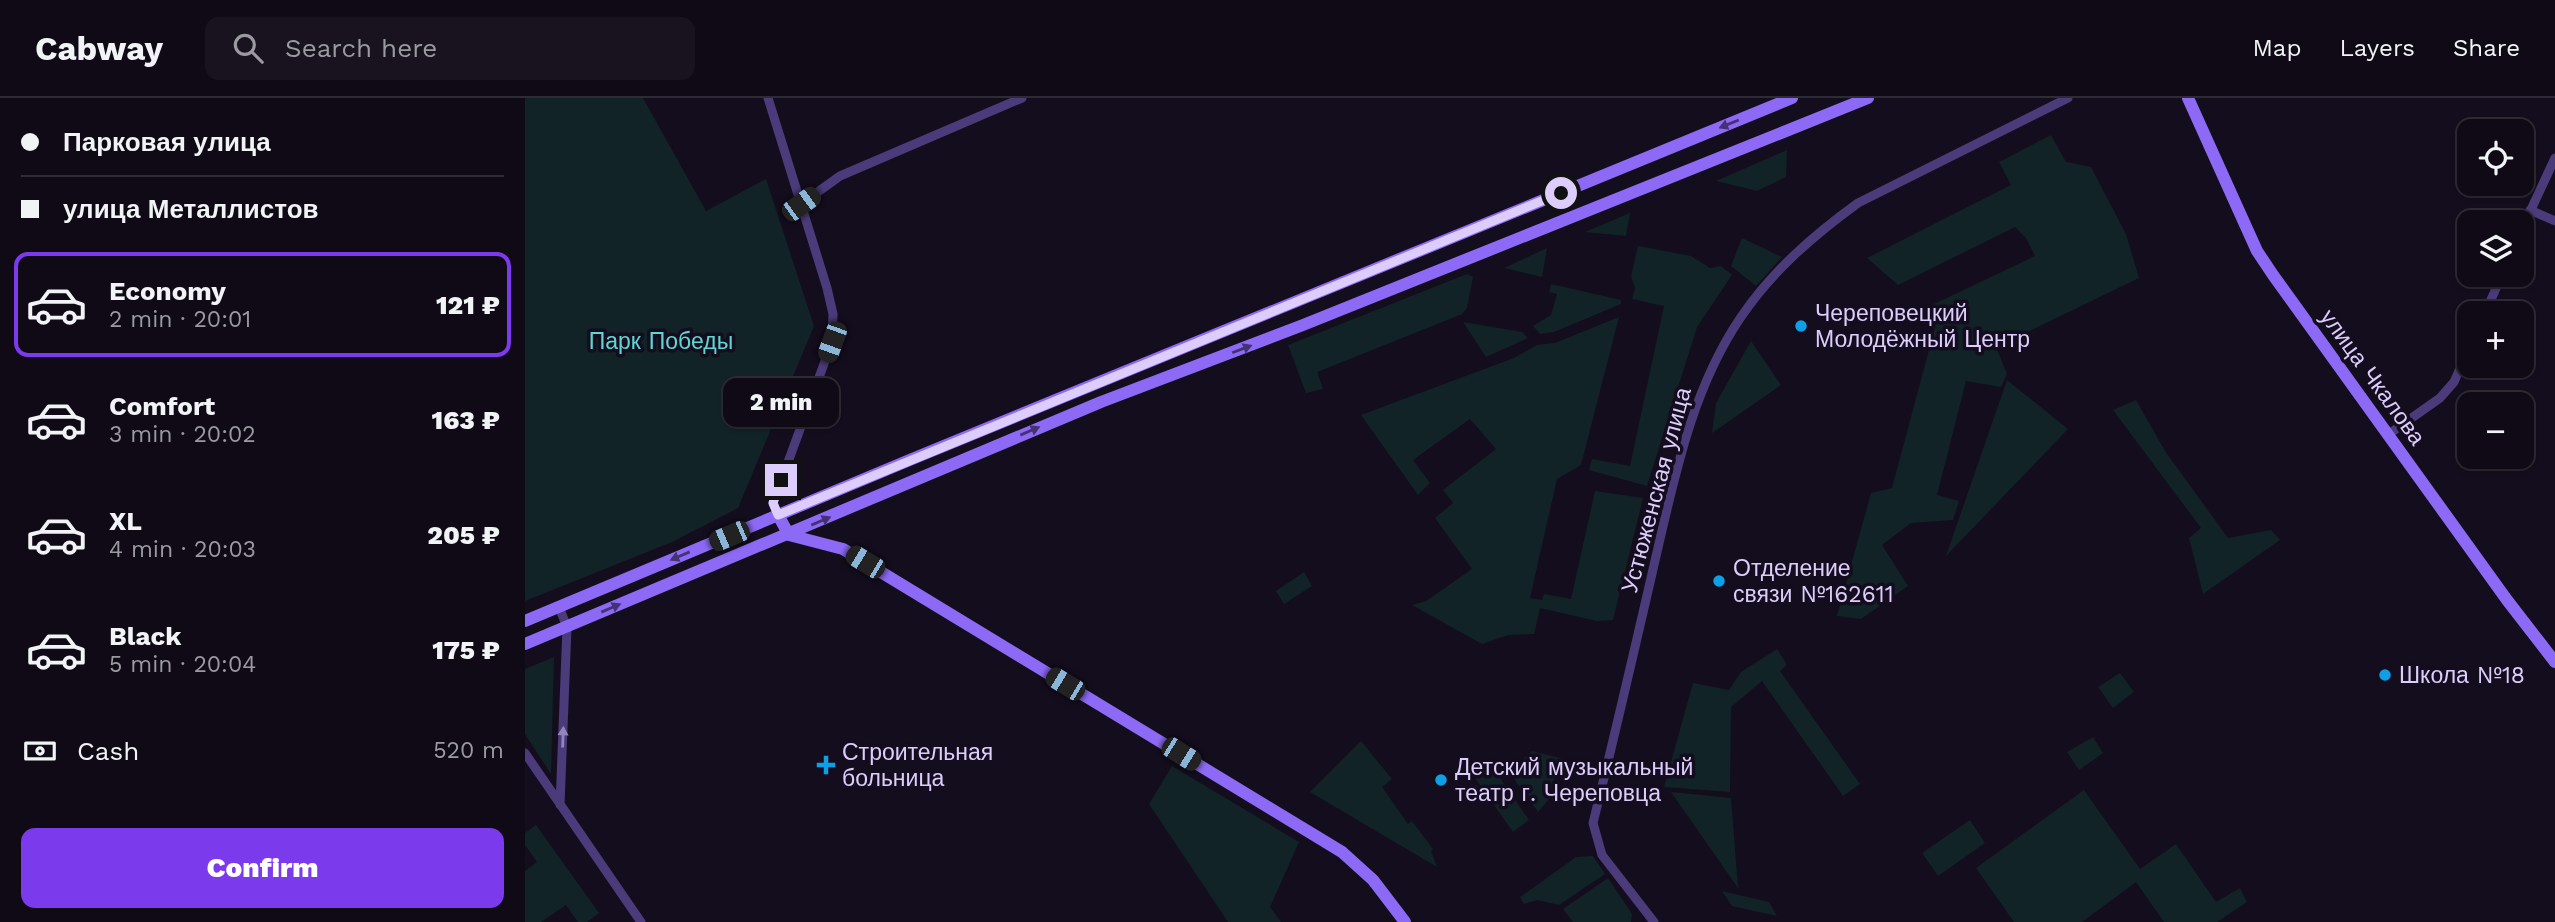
<!DOCTYPE html>
<html lang="en">
<head>
<meta charset="utf-8">
<style>
  :root { --surface:#0f0a16; --page:#18131f; --text:#f1f3f6; --muted:#9b9aa1; --line:#2f2b35; --accent:#7c3aed }
  body { margin:0; font-family:"Work Sans",sans-serif; background:var(--page); color:var(--text); height:100vh; display:flex; flex-direction:column; font-size:26px; white-space:nowrap }
  * { box-sizing:border-box; margin:0 }
  p { font-size:23px; color:var(--muted) }
  .icon { flex:none; width:38px; height:38px; fill:none; stroke:currentColor; stroke-width:2; stroke-linecap:round; stroke-linejoin:round }
  .map { position:relative; flex:1; overflow:hidden }
  .drawer { display:flex; flex-direction:column; background:var(--surface); width:525px }
  .drawer>* { flex:none }
  .guide { display:grid; align-content:center; height:154px; padding:0 21px; background:var(--surface) }
  .buttons { position:absolute; left:1932px; top:21px; display:grid; gap:14px }
  .buttons a { display:grid; place-items:center; width:77px; height:77px; border-radius:14px; background:var(--surface); box-shadow:0 2px 5px #0004,0 0 0 2px var(--line); font-size:35px }
  .end { position:absolute; width:32px; height:32px; margin:-16px; border:9px solid #ddcdfc; background:#111; box-shadow:0 0 0 4px #111 }
  .from { border-radius:50% }
  .bubble { position:absolute; height:49px; border-radius:14px; background:var(--surface); box-shadow:0 2px 5px #0004,0 0 0 2px var(--line); font-size:23px; font-weight:800; line-height:49px; text-align:center }
  .car { position:absolute; width:21px; height:42px; margin:-21px -10px; border-radius:9px; box-shadow:0 0 5px 2px #0007; background:linear-gradient(#222 24%,#8ab4d8 0 40%,#222 0 76%,#8ab4d8 0 86%,#222 0) }
  .guide b { display:flex; align-items:center; gap:24px; height:66px; font-size:26px }
  .guide b+b { border-top:2px solid var(--line) }
  .guide i { width:18px; height:18px; background:var(--text) }
  ul { padding:0; list-style:none }
  li { display:flex; align-items:center; gap:21px; height:105px; margin:0 14px 10px; padding:0 7px; border:4px solid transparent; border-radius:14px }
  li div { flex:1 }
  li b { display:block; font-size:26px }
  li em { font-style:normal; font-weight:800 }
  li.on { border-color:var(--accent) }
  li>.icon { width:63px; height:63px; stroke-width:1.5 }
  .pay { display:flex; align-items:center; gap:18px; height:77px; padding:0 21px; font-size:26px }
  .pay p { margin-inline-start:auto }
  .button { display:flex; gap:14px; margin-top:auto; padding:14px 21px }
  .button a { flex:1; height:80px; border-radius:14px; background:var(--accent); color:#fff; font-size:28px; font-weight:800; line-height:80px; text-align:center }
  header { display:flex; align-items:center; gap:42px; box-sizing:border-box; height:98px; padding:0 35px; background:var(--surface); border-bottom:2px solid var(--line) }
  header strong { font-size:33px }
  nav { display:flex; gap:38px; margin-inline-start:auto; font-size:24px }
  .search { width:490px; height:63px; background:var(--page); display:flex; align-items:center; gap:18px; box-sizing:border-box; padding:0 24px; border-radius:14px; color:var(--muted); font-size:26px }
  main { display:flex; flex:1; min-height:0 }
  .map>svg:first-child { display:block }
  .green { fill:#112327 }
  .lines { fill:none; stroke-linecap:round; stroke-linejoin:round }
  .street { stroke:#4c3b7a; stroke-width:9 }
  .secondary { stroke:#8d6af6; stroke-width:12 }
  .oneway { fill:#443274 }
  .oneway2 { fill:#9484bb }
  .route { stroke:#ddcdfc; stroke-width:9 }
  .poi-dot { fill:#0ea0e7; stroke:#140d1e; stroke-width:2.5 }
  .labels { text-anchor:middle; stroke-width:7; stroke-linejoin:round; paint-order:stroke }
  .poi-label { font-size:23px; fill:#ddcdfc; stroke:#140d1e; text-anchor:start }
  .park-label { font-size:23px; fill:#5ed7d4; stroke:#140d1e }
  .street-label { font-size:23px; fill:#ddcdfc; stroke:#140d1e }
</style>
</head>
<body>
<header>
<strong>Cabway</strong>
<div class="search"><svg class="icon" aria-label="search" viewBox="0 0 24 24"><circle cx="10" cy="10" r="6"/><path d="M15 15l6 6"/></svg>Search here</div>
<nav><a>Map</a><a>Layers</a><a>Share</a></nav>
</header>
<main>
<section class="drawer">
<div class="guide">
<b><i class="from"></i>Парковая улица</b>
<b><i></i>улица Металлистов</b>
</div>
<ul>
<li class="on"><svg class="icon" aria-label="car" viewBox="0 0 24 24"><path d="M5 17H2v-5l4-1 3-4h7l3 4 3 1v5h-3M9 17h6M6 11h13"/><circle cx="7" cy="17" r="2"/><circle cx="17" cy="17" r="2"/></svg><div><b>Economy</b><p>2 min · 20:01</p></div><em>121 ₽</em></li>
<li><svg class="icon" aria-label="car" viewBox="0 0 24 24"><path d="M5 17H2v-5l4-1 3-4h7l3 4 3 1v5h-3M9 17h6M6 11h13"/><circle cx="7" cy="17" r="2"/><circle cx="17" cy="17" r="2"/></svg><div><b>Comfort</b><p>3 min · 20:02</p></div><em>163 ₽</em></li>
<li><svg class="icon" aria-label="car" viewBox="0 0 24 24"><path d="M5 17H2v-5l4-1 3-4h7l3 4 3 1v5h-3M9 17h6M6 11h13"/><circle cx="7" cy="17" r="2"/><circle cx="17" cy="17" r="2"/></svg><div><b>XL</b><p>4 min · 20:03</p></div><em>205 ₽</em></li>
<li><svg class="icon" aria-label="car" viewBox="0 0 24 24"><path d="M5 17H2v-5l4-1 3-4h7l3 4 3 1v5h-3M9 17h6M6 11h13"/><circle cx="7" cy="17" r="2"/><circle cx="17" cy="17" r="2"/></svg><div><b>Black</b><p>5 min · 20:04</p></div><em>175 ₽</em></li>
</ul>
<div class="pay"><svg class="icon" aria-label="cash" viewBox="0 0 24 24"><path d="M3 7h18v10H3z"/><circle cx="12" cy="12" r="2"/></svg>Cash<p>520 m</p></div>
<div class="button"><a>Confirm</a></div>
</section>
<div class="map">
<svg width="2030" height="824" viewBox="0 0 2030 824">
  <rect width="100%" height="100%" fill="#140d1e"/>
  <!-- green -->
  <path class="green" d="M0,0H118L181,113L241,81L289,228L213,410L147,444L0,503Z
    M1526,37L1541,64L1566,69L1601,136L1614,180L1471,249L1482,276L1476,289L1441,283L1412,397L1434,403L1428,422L1386,425L1357,447L1383,488L1336,521L1312,518L1346,395L1367,390L1412,222L1407,207L1510,158L1501,140L1490,129L1373,187L1342,160L1486,87L1474,64Z
    M1262,52L1261,79L1232,93L1191,83Z
    M1105,115L1101,138L1060,134Z
    M1217,140L1257,159L1231,188L1206,168Z
    M1113,148L1166,158L1185,170L1196,168L1207,177L1172,229L1122,388L1064,372L1067,361L1105,368L1139,208L1107,201L1110,190L1106,178Z
    M1022,150L1017,179L979,170Z
    M942,176L948,179L942,210L937,216L792,274L798,291L781,295L763,247Z
    M1026,186L1096,202V206L1029,234L1015,236L1008,228L1026,217L1032,196L1024,194Z
    M1094,219L1056,367L1032,381L1005,500L1017,502L1019,496L1046,501L1070,393L1118,400L1088,522L1072,523L1015,510L1009,536L983,537L957,546L887,507L901,503L947,471L910,420L928,405L918,392L971,351L945,321L888,362L905,385L893,397L836,317L989,260L1012,247L1030,245Z
    M938,224L997,234L1003,240L961,259Z
    M1226,243L1256,287L1187,335L1191,305Z
    M1482,282L1543,331L1421,458Z
    M1611,302L1640,353L1703,440L1746,432L1755,442L1678,496L1664,440L1676,430L1588,312Z
    M779,474L787,488L759,506L751,493Z
    M1252,551L1262,567L1255,573L1335,686L1318,698L1237,583L1206,609L1205,694L1139,689L1168,585L1204,592L1216,574Z
    M29,559L26,676L0,636V571Z
    M1595,575L1609,594L1588,610L1573,589Z
    M1568,639L1578,655L1554,672L1542,654Z
    M836,643L867,681L857,689L883,726L887,723L908,751L906,753L912,769L785,694Z
    M1007,653L1039,661L1036,677H1030L1024,701L1013,714L984,674Z
    M966,667L1004,722L988,734L948,677Z
    M647,668L774,744L745,809L756,824H703L624,706Z
    M1559,692L1615,771L1651,746L1691,804L1715,790L1722,804L1692,824H1639L1611,784L1557,824H1489L1451,770Z
    M1146,694L1206,700L1213,790Z
    M1445,722L1460,745L1413,778L1397,755Z
    M11,727L74,815L62,824H53L41,807L16,824H0V773L12,764L0,747V735Z
    M1068,758L1080,776L1034,807L1012,802L999,806L995,799L1051,759Z
    M1083,780L1107,816L1106,824H1048L1038,811Z
    M1197,793L1244,804L1252,818L1207,808Z"/>
  <g class="lines">
    <!-- street -->
    <path class="street" d="M243,0L302,190L308,216L307,244L248,405L253,417
      M276,106L315,78L497,0
      M2005,112L2030,123
      M1997,131L2030,60
      M1960,215L1977,177
      M1864,336L1915,300L1929,284L1944,250
      M34,509L42,529L35,707
      M0,655L116,824
      M1129,824L1077,757L1068,725C1089,640 1109,554 1129,467C1149,382 1166,292 1216,219C1247,173 1289,137 1333,105L1543,0"/>
    <!-- secondary -->
    <path class="secondary" d="M1663,0L1732,153L1748,177L1982,502L2030,564
      M253,417L264,437L318,451L817,754L848,782L880,824
      M0,523L387,361L1267,0
      M0,546L576,304L778,227L1343,0"/>
  </g>
  <!-- one-way arrows -->
  <defs><path id="oneway-solid" d="M-6-.8H1V-3.2L6.5 0L1 3.2V.8H-6Z" transform="scale(1.75)"/></defs>
  <g class="oneway">
    <use href="#oneway-solid" transform="translate(1204 26) rotate(158)"/>
    <use href="#oneway-solid" transform="translate(717 251) rotate(-21)"/>
    <use href="#oneway-solid" transform="translate(505 333) rotate(-23)"/>
    <use href="#oneway-solid" transform="translate(296 423) rotate(-23)"/>
    <use href="#oneway-solid" transform="translate(155 458) rotate(157)"/>
    <use href="#oneway-solid" transform="translate(86 510) rotate(-23)"/>
  </g>
  <use class="oneway2" href="#oneway-solid" transform="translate(38 639) rotate(-88)"/>
  <g class="lines">
    <!-- route -->
    <path class="route" d="M256,382L248,405L253,417L1036,95"/>
  </g>
  <!-- markers -->
  <g class="poi-dot">
    <circle cx="1276" cy="228" r="7"/>
    <circle cx="1194" cy="483" r="7"/>
    <circle cx="1860" cy="577" r="7"/>
    <path d="M297.5 656.5h7v7h7v7h-7v7h-7v-7h-7v-7h7z"/>
    <circle cx="916" cy="682" r="7"/>
  </g>
  <g class="labels">
    <!-- poi labels -->
    <g class="poi-label">
      <text x="1290" y="223">Череповецкий<tspan x="1290" dy="26">Молодёжный Центр</tspan></text>
      <text x="1208" y="478">Отделение<tspan x="1208" dy="26">связи №162611</tspan></text>
      <text x="1874" y="585">Школа №18</text>
      <text x="317" y="662">Строительная<tspan x="317" dy="26">больница</tspan></text>
      <text x="930" y="677">Детский музыкальный<tspan x="930" dy="26">театр г. Череповца</tspan></text>
    </g>
    <!-- park labels -->
    <g class="park-label">
      <text x="136" y="251">Парк Победы</text>
    </g>
    <!-- street labels -->
    <g class="street-label">
      <text transform="translate(1848 279) rotate(54)" y="8">улица Чкалова</text>
      <text transform="translate(1131 392) rotate(-75)" y="8">Устюженская улица</text>
    </g>
  </g>
</svg>
<div class="buttons">
<a><svg class="icon" aria-label="locate" viewBox="0 0 24 24"><circle cx="12" cy="12" r="6"/><path d="M12 2v4M12 18v4M2 12h4M18 12h4"/></svg></a>
<a><svg class="icon" aria-label="layers" viewBox="0 0 24 24"><path d="M12 4l9 5-9 5-9-5zM3 14l9 5 9-5"/></svg></a>
<a>+</a>
<a>−</a>
</div>
<i class="end from" style="left:1036px;top:95px"></i>
<i class="end" style="left:256px;top:382px"></i>
<div class="bubble" style="left:198px;top:280px;width:116px">2 min</div>
<i class="car" style="left:276px;top:106px;rotate:54deg"></i>
<i class="car" style="left:307px;top:244px;rotate:200deg"></i>
<i class="car" style="left:204px;top:438px;rotate:247deg"></i>
<i class="car" style="left:340px;top:464px;rotate:301deg"></i>
<i class="car" style="left:540px;top:586px;rotate:301deg"></i>
<i class="car" style="left:656px;top:656px;rotate:122deg"></i>
</div>
</main>
</body>
</html>
